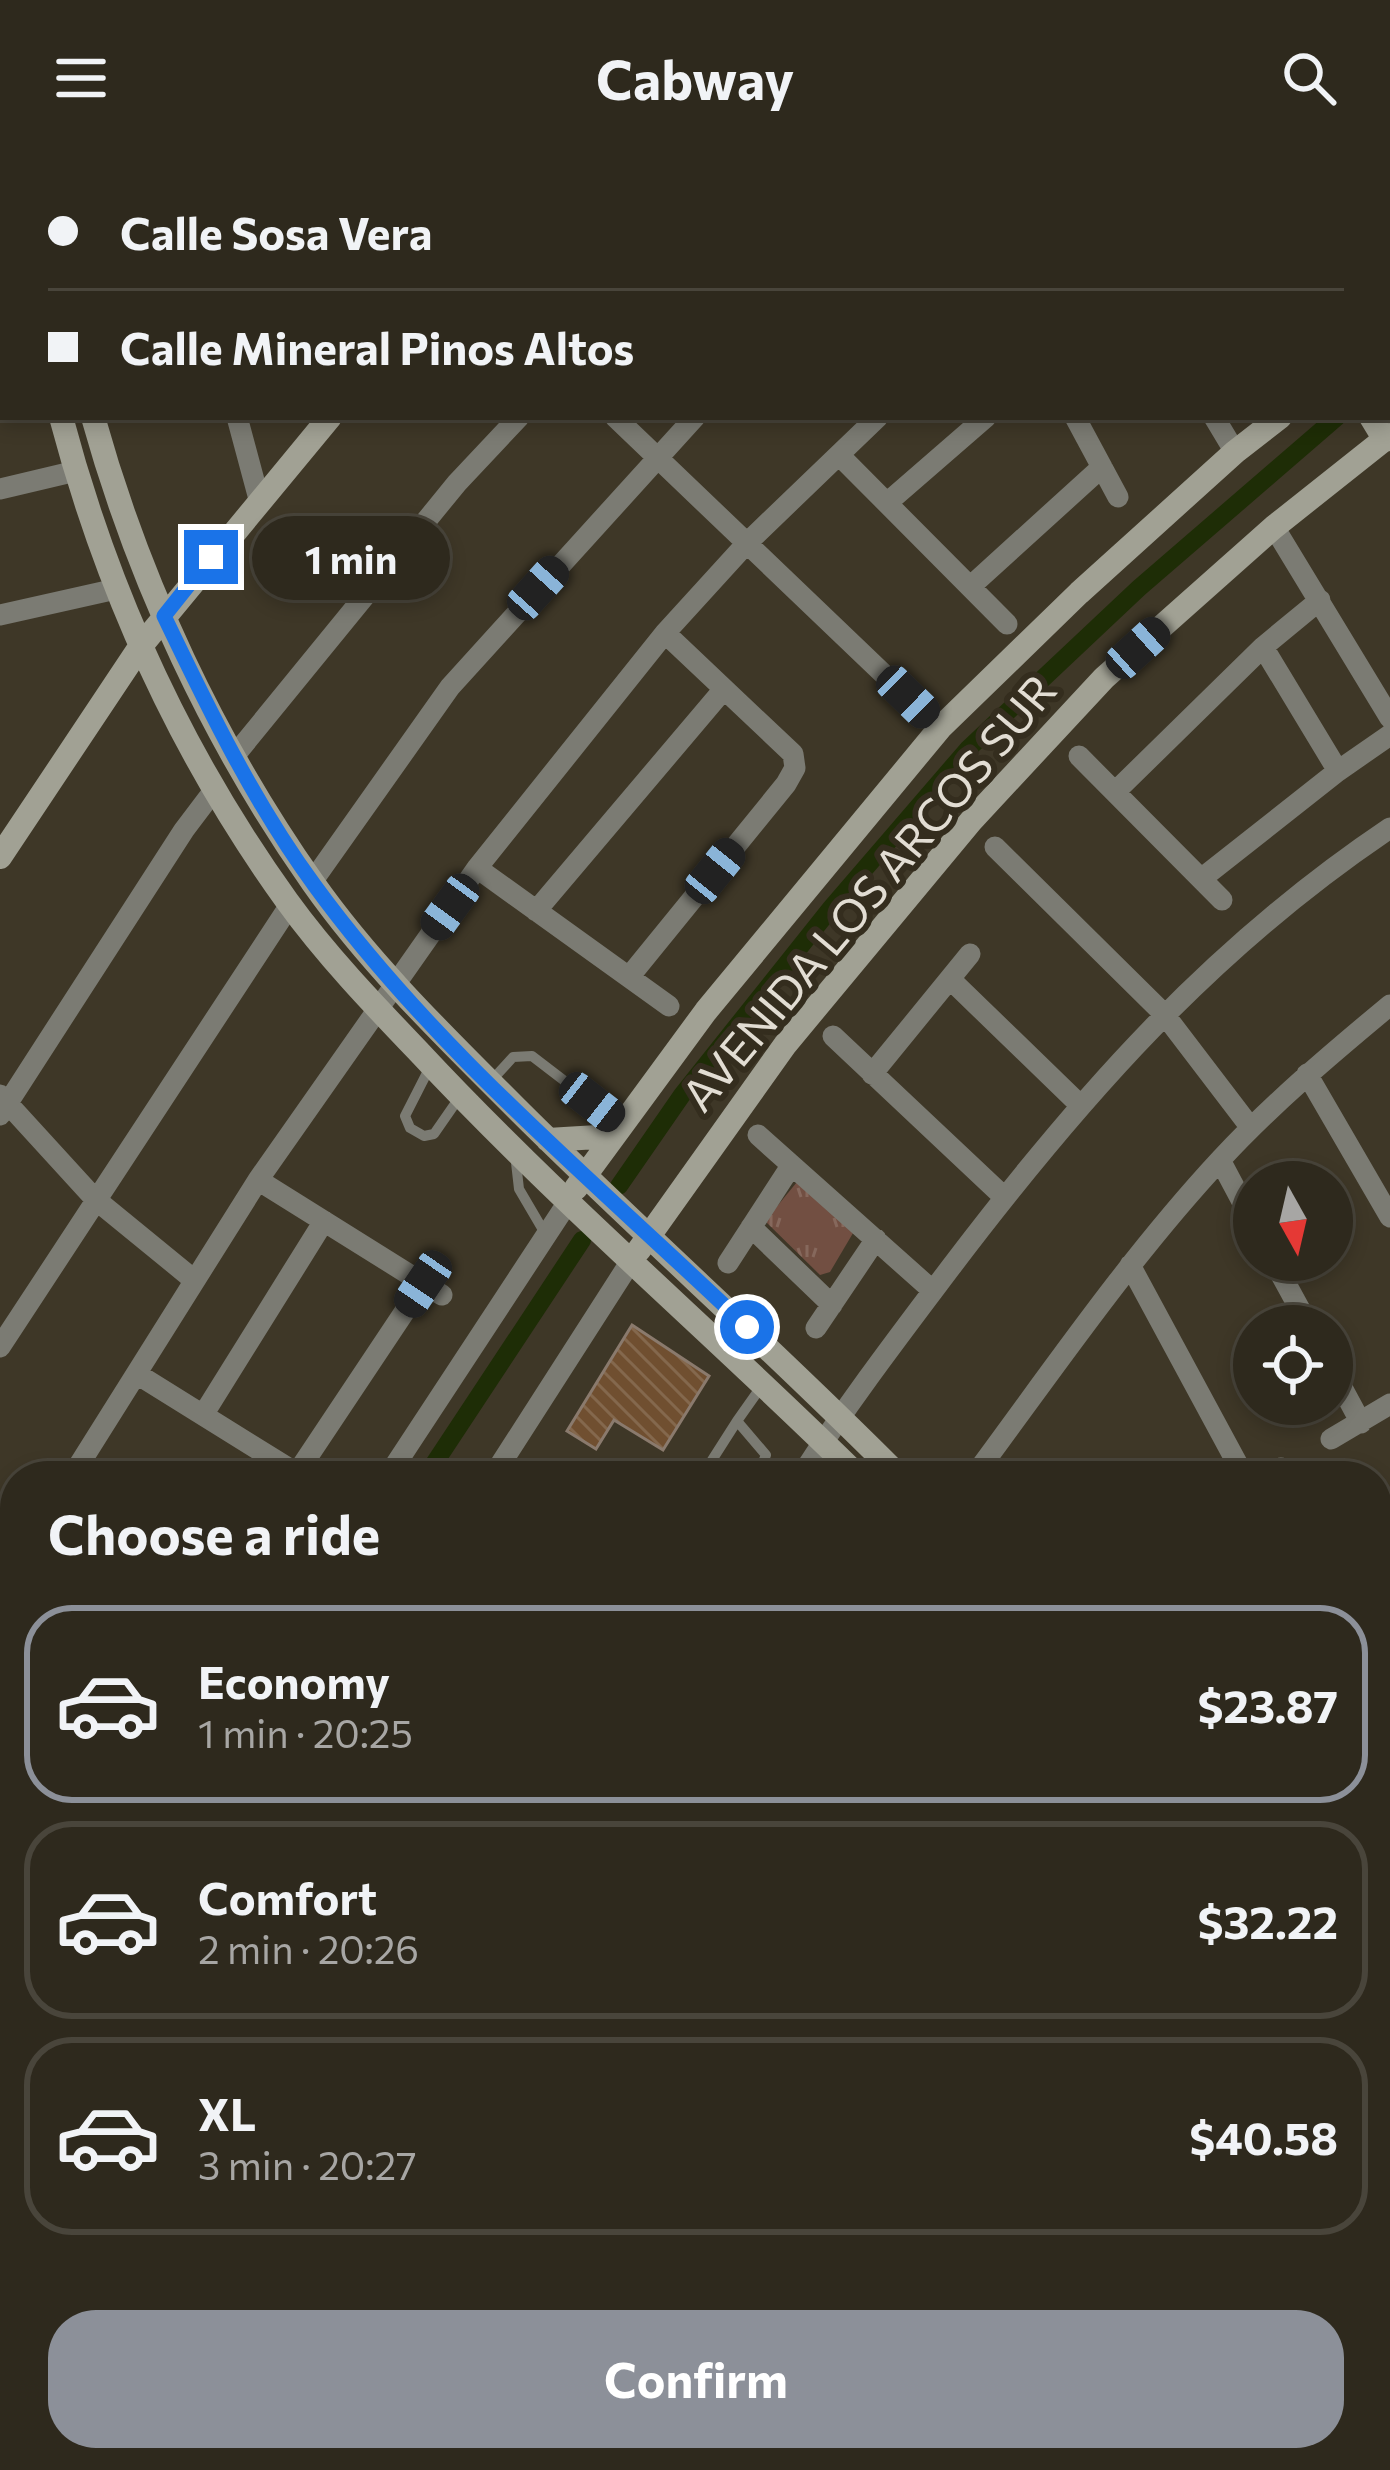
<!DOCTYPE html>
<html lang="en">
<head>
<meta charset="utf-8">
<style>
  :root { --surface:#2e291d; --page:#363126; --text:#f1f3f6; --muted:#a7a6a4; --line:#49453b; --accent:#8c9099 }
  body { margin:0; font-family:Commissioner,sans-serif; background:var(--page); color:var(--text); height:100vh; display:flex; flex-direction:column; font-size:45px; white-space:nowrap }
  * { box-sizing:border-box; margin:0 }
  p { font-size:39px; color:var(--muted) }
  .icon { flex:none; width:66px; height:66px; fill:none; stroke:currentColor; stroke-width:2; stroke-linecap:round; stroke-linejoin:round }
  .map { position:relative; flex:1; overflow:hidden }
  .details { position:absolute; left:0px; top:1305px; width:1392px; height:1011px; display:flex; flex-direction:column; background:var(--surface); border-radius:48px 48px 0 0; box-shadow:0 6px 18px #0003,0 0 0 3px var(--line) }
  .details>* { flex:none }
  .hud { position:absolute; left:0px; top:0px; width:1392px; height:264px; box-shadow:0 6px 18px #0003,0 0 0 3px var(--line); display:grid; align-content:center; height:264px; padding:0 48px; background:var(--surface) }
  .needle { width:78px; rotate:172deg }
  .fabs { position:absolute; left:1233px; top:1005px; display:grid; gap:24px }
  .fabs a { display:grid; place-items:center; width:120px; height:120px; border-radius:50%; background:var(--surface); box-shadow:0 6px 18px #0003,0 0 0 3px var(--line); font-size:60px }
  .end { position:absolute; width:54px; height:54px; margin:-27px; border:15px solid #1a73e8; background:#fff; box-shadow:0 0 0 6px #fff }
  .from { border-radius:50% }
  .bubble { position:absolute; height:84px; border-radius:42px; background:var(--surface); box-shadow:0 6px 18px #0003,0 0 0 3px var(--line); font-size:39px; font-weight:700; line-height:84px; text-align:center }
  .car { position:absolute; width:36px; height:72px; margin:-36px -18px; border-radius:15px; box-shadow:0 0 9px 3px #0007; background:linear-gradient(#222 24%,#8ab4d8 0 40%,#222 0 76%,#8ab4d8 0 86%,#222 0) }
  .hud b { display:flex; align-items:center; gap:42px; height:114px; font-size:45px }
  .hud b+b { border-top:3px solid var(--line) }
  .hud i { width:30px; height:30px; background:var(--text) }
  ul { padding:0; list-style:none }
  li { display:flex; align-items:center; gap:36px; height:198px; margin:0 24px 18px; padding:0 24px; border:6px solid var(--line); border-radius:48px }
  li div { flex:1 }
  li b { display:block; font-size:45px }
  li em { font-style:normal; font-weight:700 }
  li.selected { border-color:var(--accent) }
  li>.icon { width:108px; height:108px; stroke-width:1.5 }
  h2 { padding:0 48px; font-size:54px; line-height:144px }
  .action { display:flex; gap:24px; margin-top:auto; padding:24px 48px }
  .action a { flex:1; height:138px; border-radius:48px; background:var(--accent); color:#fff; font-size:48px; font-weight:700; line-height:138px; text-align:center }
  header { display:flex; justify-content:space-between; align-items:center; height:156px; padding:0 48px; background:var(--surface); font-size:54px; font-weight:700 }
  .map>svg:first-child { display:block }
  .park { fill:url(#park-tufts) }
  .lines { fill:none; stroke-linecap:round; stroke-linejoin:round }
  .canal { stroke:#1e2d06; stroke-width:18 }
  .building { fill:url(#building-back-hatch); stroke:#8a7a6d; stroke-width:3 }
  .lane { stroke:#7b7b73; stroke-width:10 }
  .street { stroke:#7b7b73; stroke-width:21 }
  .secondary { stroke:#a1a194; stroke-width:24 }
  .route { stroke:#1a73e8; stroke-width:15 }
  .labels { text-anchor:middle; stroke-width:12; stroke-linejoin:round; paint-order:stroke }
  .street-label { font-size:45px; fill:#e2ddd3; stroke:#342d1e }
</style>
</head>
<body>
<header><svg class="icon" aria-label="menu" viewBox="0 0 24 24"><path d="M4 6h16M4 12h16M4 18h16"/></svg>Cabway<svg class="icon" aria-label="search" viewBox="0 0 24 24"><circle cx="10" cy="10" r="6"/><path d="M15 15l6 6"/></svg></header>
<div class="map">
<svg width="1390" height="2314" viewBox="0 0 1390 2314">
  <defs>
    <pattern id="park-tufts" width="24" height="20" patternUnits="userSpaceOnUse" patternTransform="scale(3)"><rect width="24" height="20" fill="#724f42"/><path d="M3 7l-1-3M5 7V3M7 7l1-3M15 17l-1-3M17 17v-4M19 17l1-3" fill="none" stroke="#86685c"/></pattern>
    <pattern id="building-back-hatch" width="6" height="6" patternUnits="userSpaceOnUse" patternTransform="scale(3)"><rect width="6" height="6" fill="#704f30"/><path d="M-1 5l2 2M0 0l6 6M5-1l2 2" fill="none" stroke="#84684d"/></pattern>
  </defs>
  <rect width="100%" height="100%" fill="#3e3727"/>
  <!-- park -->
  <path class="park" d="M797,1026L856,1072L830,1116L820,1119L765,1065Z"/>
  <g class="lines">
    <!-- canal -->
    <path class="canal" d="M1389,218L1390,217
      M619,1030L682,939L831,752L968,593L1139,432L1337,261
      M426,1320L582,1084
      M0,2008L15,1982"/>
  </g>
  <!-- building -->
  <path class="building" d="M632,1169L709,1220L663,1294L614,1264L596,1293L567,1275Z"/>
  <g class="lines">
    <!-- lane -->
    <path class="lane" d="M431,909L405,960L410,972L424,980L434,978L459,942
      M492,924L513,901L532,900L622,969
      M515,998L519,1033L546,1079
      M707,1312L737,1265
      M757,1320L766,1299L737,1265L761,1231
      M990,2301L998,2314"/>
    <!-- street -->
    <path class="street" d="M466,0L468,3
      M1061,0L1063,3
      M1216,0L1218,3
      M187,3L190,0
      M375,3L378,0
      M774,3L778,0
      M986,3L990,0
      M0,69H3
      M0,201L3,200
      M237,261L259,343
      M615,261L940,572
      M1075,261L1118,341
      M1214,261L1235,296
      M839,299L1007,468
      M0,333L76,315
      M887,347L986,261
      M1274,371L1390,562
      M971,430L1102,311
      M0,459L116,433
      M1263,491L1338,615
      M235,599L457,327L519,261
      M1079,600L1222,744
      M1115,636L1263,491L1320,444
      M995,691L1164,858L1251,972
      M477,712L669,850
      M1201,723L1338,615L1390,579
      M312,726L450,531L695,261
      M536,755L724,533
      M629,821L786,628L795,612L793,598L665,477
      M950,823L1079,948
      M833,880L1004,1041
      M872,918L970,798
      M1307,918L1390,1061
      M0,939L95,1043L194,1124
      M0,959L184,674L215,633
      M758,979L933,1135
      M1220,1004L1254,1068
      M258,1024L442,1139
      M751,1071L832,1149
      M1273,1104L1309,1170
      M728,1107L791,1010
      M1130,1109L1244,1320
      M816,1172L876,1083
      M0,1191L290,749
      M1332,1213L1361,1267
      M137,1218L301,1320
      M203,1259L324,1065
      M1331,1283L1390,1248
      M297,1317L423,1128
      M72,1320L258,1024L477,712L665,477L747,387L878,261
      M388,1320L568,1046
      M493,1320L631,1105
      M801,1320C847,1248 899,1180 951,1111C1080,941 1211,792 1390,672
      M974,1320C1054,1212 1130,1101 1221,1003C1273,947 1331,898 1390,849
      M1267,1320L1281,1312
      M0,1432L15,1408
      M1377,1543L1390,1566
      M0,1570L15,1547
      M0,1594L15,1603
      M1377,1711L1390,1703
      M0,1788L15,1765
      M1377,1794L1390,1816
      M0,1807L15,1834
      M0,1935L15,1912
      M1377,2014L1390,2006
      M0,2138L15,2089
      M1377,2261L1390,2280
      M609,2301L612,2314"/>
    <!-- secondary -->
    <path class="secondary" d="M25,0L26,3
      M572,3L575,0
      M0,17L3,28
      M61,261C107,435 182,599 287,745C326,799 373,848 419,896C558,1045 713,1177 858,1320
      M93,261C139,426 214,586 313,727C370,808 443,879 513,949C639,1075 773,1193 899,1320
      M1371,261L1385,284
      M0,701L140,491L330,261
      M548,984L614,980
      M576,1032L706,855L940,572L1079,437L1235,296L1280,261
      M639,1094L785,889L971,665L1104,522L1274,371L1390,279
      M1377,2117L1390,2109
      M1201,2301L1210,2314
      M1241,2301L1250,2314
      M1055,2314L1076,2301"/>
  </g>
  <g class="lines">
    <!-- route -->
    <path class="route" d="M211,401L164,460C208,552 254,647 315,730C436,896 599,1029 747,1171"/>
  </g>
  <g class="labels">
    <!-- street labels -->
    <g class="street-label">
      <text transform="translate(869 737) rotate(-50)" y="16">AVENIDA LOS ARCOS SUR</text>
    </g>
  </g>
</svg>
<div class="fabs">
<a><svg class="needle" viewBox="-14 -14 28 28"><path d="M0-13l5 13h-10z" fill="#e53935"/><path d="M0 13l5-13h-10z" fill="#a7a6a4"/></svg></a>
<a><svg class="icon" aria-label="locate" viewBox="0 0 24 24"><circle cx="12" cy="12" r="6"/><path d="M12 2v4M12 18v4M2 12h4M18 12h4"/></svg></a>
</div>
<i class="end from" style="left:747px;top:1171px"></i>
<i class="end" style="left:211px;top:401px"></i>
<div class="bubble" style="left:252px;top:360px;width:198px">1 min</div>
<i class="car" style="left:538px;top:432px;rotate:42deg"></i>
<i class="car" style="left:1138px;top:492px;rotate:48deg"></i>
<i class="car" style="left:908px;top:541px;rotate:134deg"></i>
<i class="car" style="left:715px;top:715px;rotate:39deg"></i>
<i class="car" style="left:450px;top:751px;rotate:216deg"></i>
<i class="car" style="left:592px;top:946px;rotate:128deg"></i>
<i class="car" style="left:423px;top:1128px;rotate:214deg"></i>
<div class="hud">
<b><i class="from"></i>Calle Sosa Vera</b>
<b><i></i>Calle Mineral Pinos Altos</b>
</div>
<section class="details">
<h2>Choose a ride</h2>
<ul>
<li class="selected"><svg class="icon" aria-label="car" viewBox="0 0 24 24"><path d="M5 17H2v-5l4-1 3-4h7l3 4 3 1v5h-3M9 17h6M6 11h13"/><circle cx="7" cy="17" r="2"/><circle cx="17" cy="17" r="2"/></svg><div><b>Economy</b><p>1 min · 20:25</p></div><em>$23.87</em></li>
<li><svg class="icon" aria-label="car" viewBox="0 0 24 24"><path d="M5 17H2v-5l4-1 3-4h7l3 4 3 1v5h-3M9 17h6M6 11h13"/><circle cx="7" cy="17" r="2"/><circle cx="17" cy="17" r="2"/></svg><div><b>Comfort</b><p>2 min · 20:26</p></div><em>$32.22</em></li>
<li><svg class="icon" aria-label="car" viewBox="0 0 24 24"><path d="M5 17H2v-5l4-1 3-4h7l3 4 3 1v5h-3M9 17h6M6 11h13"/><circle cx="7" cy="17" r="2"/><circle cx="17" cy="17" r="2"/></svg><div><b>XL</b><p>3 min · 20:27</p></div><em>$40.58</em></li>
</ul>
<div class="action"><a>Confirm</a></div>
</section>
</div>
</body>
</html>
